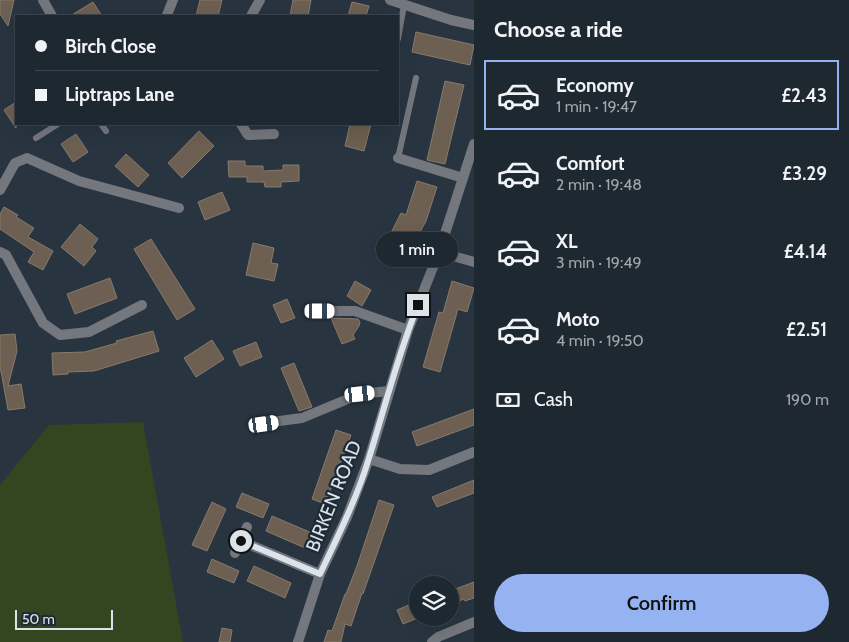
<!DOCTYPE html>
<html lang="en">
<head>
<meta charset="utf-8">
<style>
  :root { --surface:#1e2831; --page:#2b343d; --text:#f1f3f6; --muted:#a1a6ab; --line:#3c444d; --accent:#95b2f1 }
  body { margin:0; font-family:Cabin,sans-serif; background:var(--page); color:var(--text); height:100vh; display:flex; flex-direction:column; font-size:19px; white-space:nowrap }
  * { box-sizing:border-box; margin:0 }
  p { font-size:16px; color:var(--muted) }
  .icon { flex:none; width:28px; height:28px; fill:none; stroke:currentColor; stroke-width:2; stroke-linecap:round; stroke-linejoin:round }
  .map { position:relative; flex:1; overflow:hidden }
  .side { display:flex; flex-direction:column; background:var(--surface); width:375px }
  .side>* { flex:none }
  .top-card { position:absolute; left:15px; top:15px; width:384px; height:110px; border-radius:0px; box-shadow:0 5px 20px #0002,0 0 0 1px var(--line); display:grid; align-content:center; height:110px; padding:0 20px; background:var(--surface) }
  .controls { position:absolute; left:409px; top:576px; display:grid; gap:10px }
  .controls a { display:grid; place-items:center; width:50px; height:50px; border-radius:50%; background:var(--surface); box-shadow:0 5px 20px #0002,0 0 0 1px var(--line); font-size:25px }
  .scale { position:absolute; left:15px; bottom:12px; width:98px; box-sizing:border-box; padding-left:5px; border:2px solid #dbe3eb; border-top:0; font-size:14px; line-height:18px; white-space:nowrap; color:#dbe3eb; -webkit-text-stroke:4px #1e2b37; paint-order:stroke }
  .end { position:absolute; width:22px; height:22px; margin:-11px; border:6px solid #dbe3eb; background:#111; box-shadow:0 0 0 2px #111 }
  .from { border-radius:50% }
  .bubble { position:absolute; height:35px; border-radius:18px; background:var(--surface); box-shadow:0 5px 20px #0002,0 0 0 1px var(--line); font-size:16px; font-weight:600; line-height:35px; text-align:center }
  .car { position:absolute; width:15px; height:30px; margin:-15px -8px; border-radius:6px; box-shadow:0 0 4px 1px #0007; background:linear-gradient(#fff 24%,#345 0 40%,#fff 0 76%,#345 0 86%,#fff 0) }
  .top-card b { display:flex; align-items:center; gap:18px; height:48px; font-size:19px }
  .top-card b+b { border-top:1px solid var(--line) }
  .top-card i { width:12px; height:12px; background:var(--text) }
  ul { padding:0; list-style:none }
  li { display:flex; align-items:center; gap:15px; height:70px; margin:0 10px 8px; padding:0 10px; border:2px solid transparent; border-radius:0px }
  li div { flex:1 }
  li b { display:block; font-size:19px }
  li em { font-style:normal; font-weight:600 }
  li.active { border-color:var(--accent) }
  li>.icon { width:45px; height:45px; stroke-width:1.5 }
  h2 { padding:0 20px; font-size:22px; line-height:60px }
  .pay { display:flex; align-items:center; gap:12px; height:55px; padding:0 20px; font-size:19px }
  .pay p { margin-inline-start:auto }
  .action { display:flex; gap:10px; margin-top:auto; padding:10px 20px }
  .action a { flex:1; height:58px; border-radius:30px; background:var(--accent); color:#111; font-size:20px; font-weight:600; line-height:58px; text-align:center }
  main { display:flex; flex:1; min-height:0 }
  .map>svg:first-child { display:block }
  .green { fill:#334620 }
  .building { fill:#6d5f51; stroke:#887a6b }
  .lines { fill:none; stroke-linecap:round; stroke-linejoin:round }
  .service { stroke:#75777f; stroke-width:6 }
  .minor { stroke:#75777f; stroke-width:10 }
  .tertiary { stroke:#75777f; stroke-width:10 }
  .route { stroke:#dbe3eb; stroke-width:6 }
  .labels { text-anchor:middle; stroke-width:4.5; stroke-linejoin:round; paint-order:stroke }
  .street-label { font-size:19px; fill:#dbe3eb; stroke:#1e2b37 }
</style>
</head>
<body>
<main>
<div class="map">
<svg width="474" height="642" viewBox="0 0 474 642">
  <rect width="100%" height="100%" fill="#283541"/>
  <!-- green -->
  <path class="green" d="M143,422L183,642H0V485L49,425Z"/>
  <!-- building -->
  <path class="building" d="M0,0H14L8,26L0,14Z
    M200,0H222L218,16H196Z
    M293,0H311L308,16H290Z
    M93,2L102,16H70Z
    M352,2L369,6L366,16H348Z
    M416,32L474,45L470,65L412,52Z
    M445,81L464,85L445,164L427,160Z
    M16,102V128L4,110Z
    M350,124H371L364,151L345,146Z
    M199,131L214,146L182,178L168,163Z
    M76,134L88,152L73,162L61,144Z
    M126,154L149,175L138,187L115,166Z
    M228,161H245V166H263V171L283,170V165H299V181L281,182V187H265L264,182H247V177H229Z
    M417,181L437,187L426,221L405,260L383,249L401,213L406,215Z
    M222,192L230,210L205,220L198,202Z
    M4,207L18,215L16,217L34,228L28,237L53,251L43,270L28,262L34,252L0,229V214Z
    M80,224L98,239L92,247L96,251L84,266L61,247Z
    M151,239L195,309L177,320L134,249Z
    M253,243L274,248L271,263L278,264L274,281L246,275Z
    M110,278L117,298L75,314L67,294Z
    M355,281L371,290L362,306L347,296Z
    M452,281L474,288L467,312L458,309L440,372L423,367L439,312L443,313Z
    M287,299L295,318L281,323L273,305Z
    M331,318L358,319L360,322L359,326L353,335L355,339L342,344Z
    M153,331L159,351L94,371L68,372V374L53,375L52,353L85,352L117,343L116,341Z
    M15,334L17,351L8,386L21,384L25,408L8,410L1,371H0V335Z
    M212,340L224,359L196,377L184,358Z
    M256,342L262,357L240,366L233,351Z
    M294,363L312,407L299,411L281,368Z
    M474,409V425L417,446L412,432Z
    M336,430L351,435L325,504L312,499Z
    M474,480V493L437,507L432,497Z
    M242,493L269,504L263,518L236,507Z
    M379,500L394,505L363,594L362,593L351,626L345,624L341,642H324L328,630L332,631L345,594H346L357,566Z
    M212,502L226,509L207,551L192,545Z
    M272,516L312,533L305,548L266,531Z
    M212,559L239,571L234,583L207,572Z
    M254,566L291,583L285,598L247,581Z
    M474,582V598L465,601L464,599L450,604V591Z
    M418,601V618L403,624L397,610Z
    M222,628L232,630L230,642H219Z"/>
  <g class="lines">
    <!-- service -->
    <path class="service" d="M398,39L404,5
      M101,124L106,131
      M36,138L58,124
      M398,158L416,78"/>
    <!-- minor -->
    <path class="minor" d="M43,0L52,16
      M390,0L451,20L474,25
      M167,15L173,0
      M251,16L260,0
      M241,124L248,135L274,134
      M398,158L463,178
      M0,190L15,163L27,158L79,181L179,208
      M0,252L6,255L43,323L60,335L89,332L142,305
      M439,252L474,262
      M320,311H355L408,330
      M264,423L302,418L360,394L389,391
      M369,459L400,469L429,470L474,452
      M241,541L320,574
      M235,553L247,527
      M432,642L438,637L474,622"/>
    <!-- tertiary -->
    <path class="tertiary" d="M298,642L320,574L347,517L369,459L408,330L439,252L474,144"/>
  </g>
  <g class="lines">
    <!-- route -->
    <path class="route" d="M241,541L320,574C338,536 357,498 369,458C385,407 398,354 418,305"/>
  </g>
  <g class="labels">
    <!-- street labels -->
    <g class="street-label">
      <text transform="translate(333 496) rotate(-68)" y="7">BIRKEN ROAD</text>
    </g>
  </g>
</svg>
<div class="controls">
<a><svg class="icon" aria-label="layers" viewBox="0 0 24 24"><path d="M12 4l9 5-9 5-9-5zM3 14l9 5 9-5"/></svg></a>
</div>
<div class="scale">50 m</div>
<i class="end from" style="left:241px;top:541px"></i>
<i class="end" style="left:418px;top:305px"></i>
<div class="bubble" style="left:376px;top:232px;width:82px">1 min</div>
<i class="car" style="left:320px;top:311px;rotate:90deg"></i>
<i class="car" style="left:360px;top:394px;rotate:84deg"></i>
<i class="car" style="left:264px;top:424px;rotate:82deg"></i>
<div class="top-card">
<b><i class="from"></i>Birch Close</b>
<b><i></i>Liptraps Lane</b>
</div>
</div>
<section class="side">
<h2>Choose a ride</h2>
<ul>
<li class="active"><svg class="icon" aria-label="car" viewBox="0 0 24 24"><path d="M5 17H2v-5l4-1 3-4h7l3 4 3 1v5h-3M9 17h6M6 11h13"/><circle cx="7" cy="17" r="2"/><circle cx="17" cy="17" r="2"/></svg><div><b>Economy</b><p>1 min · 19:47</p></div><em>£2.43</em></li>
<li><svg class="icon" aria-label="car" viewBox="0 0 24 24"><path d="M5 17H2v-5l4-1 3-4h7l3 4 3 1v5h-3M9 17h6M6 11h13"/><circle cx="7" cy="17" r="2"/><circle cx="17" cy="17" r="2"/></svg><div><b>Comfort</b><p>2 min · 19:48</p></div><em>£3.29</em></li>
<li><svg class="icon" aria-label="car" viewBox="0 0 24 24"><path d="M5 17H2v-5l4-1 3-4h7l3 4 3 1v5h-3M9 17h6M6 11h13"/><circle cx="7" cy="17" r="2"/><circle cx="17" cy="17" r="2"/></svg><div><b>XL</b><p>3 min · 19:49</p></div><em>£4.14</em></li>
<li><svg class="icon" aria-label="car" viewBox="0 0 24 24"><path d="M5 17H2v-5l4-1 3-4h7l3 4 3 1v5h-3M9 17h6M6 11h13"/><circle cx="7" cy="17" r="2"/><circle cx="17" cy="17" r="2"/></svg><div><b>Moto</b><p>4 min · 19:50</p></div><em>£2.51</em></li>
</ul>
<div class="pay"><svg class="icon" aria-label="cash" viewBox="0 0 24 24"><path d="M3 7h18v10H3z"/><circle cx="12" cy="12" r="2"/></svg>Cash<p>190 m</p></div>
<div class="action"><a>Confirm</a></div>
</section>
</main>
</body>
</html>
